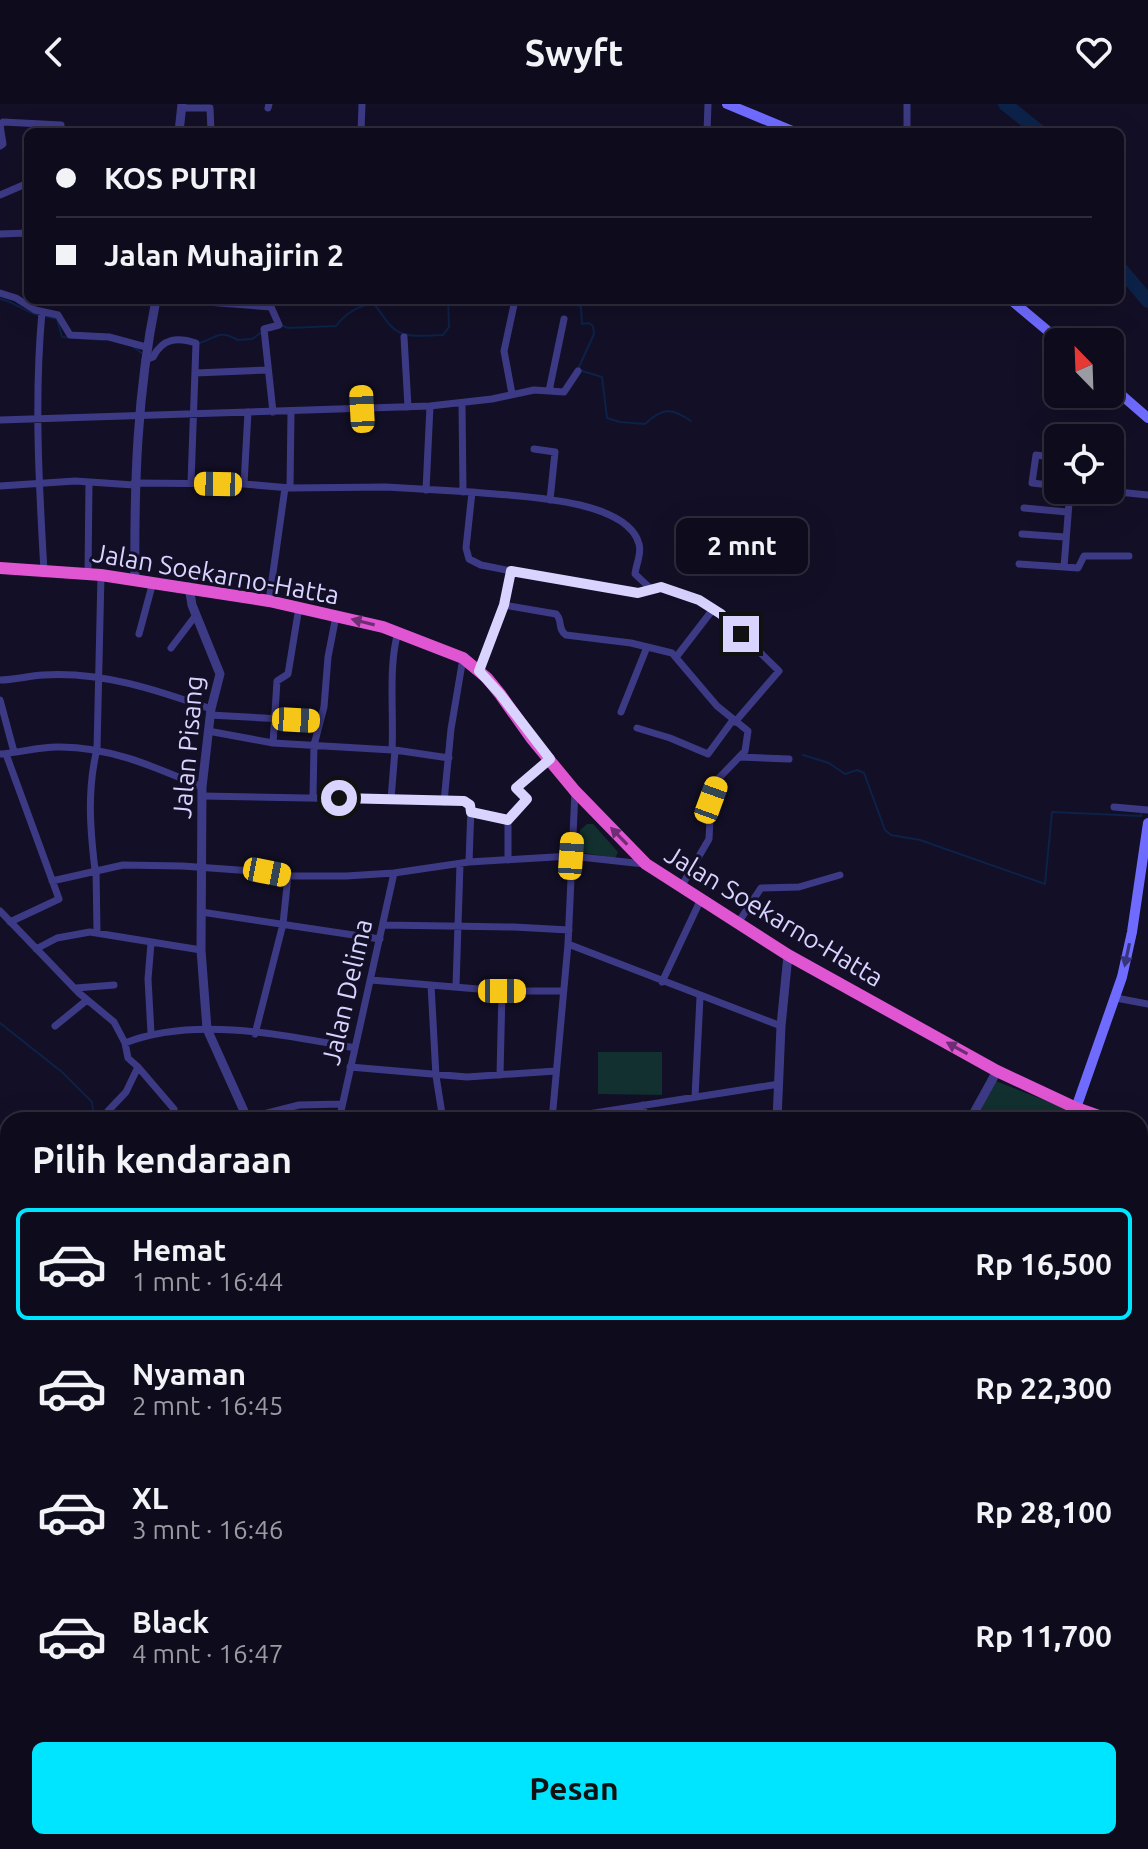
<!DOCTYPE html>
<html lang="id">
<head>
<meta charset="utf-8">
<style>
  :root { --surface:#0e0b1c; --page:#171425; --text:#f1f3f6; --muted:#9b9ba3; --line:#2e2b3b; --accent:#00e5ff }
  body { margin:0; font-family:Ubuntu,sans-serif; background:var(--page); color:var(--text); height:100vh; display:flex; flex-direction:column; font-size:30px; white-space:nowrap }
  * { box-sizing:border-box; margin:0 }
  p { font-size:26px; color:var(--muted) }
  .icon { flex:none; width:44px; height:44px; fill:none; stroke:currentColor; stroke-width:2; stroke-linecap:round; stroke-linejoin:round }
  .map { position:relative; flex:1; overflow:hidden }
  .sheet { position:absolute; left:0px; top:1008px; width:1148px; height:738px; display:flex; flex-direction:column; background:var(--surface); border-radius:24px 24px 0 0; box-shadow:0 8px 32px #0002,0 0 0 2px var(--line) }
  .sheet>* { flex:none }
  .hud { position:absolute; left:24px; top:24px; width:1100px; height:176px; border-radius:12px; box-shadow:0 8px 32px #0002,0 0 0 2px var(--line); display:grid; align-content:center; height:176px; padding:0 32px; background:var(--surface) }
  .needle { width:52px; rotate:337deg }
  .controls { position:absolute; left:1044px; top:224px; display:grid; gap:16px }
  .controls a { display:grid; place-items:center; width:80px; height:80px; border-radius:12px; background:var(--surface); box-shadow:0 8px 32px #0002,0 0 0 2px var(--line); font-size:40px }
  .end { position:absolute; width:36px; height:36px; margin:-18px; border:10px solid #d9d4ff; background:#111; box-shadow:0 0 0 4px #111 }
  .from { border-radius:50% }
  .bubble { position:absolute; height:56px; border-radius:12px; background:var(--surface); box-shadow:0 8px 32px #0002,0 0 0 2px var(--line); font-size:26px; font-weight:700; line-height:56px; text-align:center }
  .car { position:absolute; width:24px; height:48px; margin:-24px -12px; border-radius:10px; box-shadow:0 0 6px 2px #0007; background:linear-gradient(#f5c518 24%,#345 0 40%,#f5c518 0 76%,#345 0 86%,#f5c518 0) }
  .hud b { display:flex; align-items:center; gap:28px; height:76px; font-size:30px }
  .hud b+b { border-top:2px solid var(--line) }
  .hud i { width:20px; height:20px; background:var(--text) }
  ul { padding:0; list-style:none }
  li { display:flex; align-items:center; gap:24px; height:112px; margin:0 16px 12px; padding:0 16px; border:4px solid transparent; border-radius:12px }
  li div { flex:1 }
  li b { display:block; font-size:30px }
  li em { font-style:normal; font-weight:700 }
  li.selected { border-color:var(--accent) }
  li>.icon { width:72px; height:72px; stroke-width:1.5 }
  h2 { padding:0 32px; font-size:36px; line-height:96px }
  .primary-button { display:flex; gap:16px; margin-top:auto; padding:16px 32px }
  .primary-button a { flex:1; height:92px; border-radius:12px; background:var(--accent); color:#111; font-size:32px; font-weight:700; line-height:92px; text-align:center }
  header { display:flex; justify-content:space-between; align-items:center; height:104px; padding:0 32px; background:var(--surface); font-size:36px; font-weight:700 }
  .map>svg:first-child { display:block }
  .green { fill:#12302f }
  .lines { fill:none; stroke-linecap:round; stroke-linejoin:round }
  .stream { stroke:#0c2248; stroke-width:2 }
  .river { stroke:#0c2248; stroke-width:14 }
  .minor { stroke:#3d3a85; stroke-width:7 }
  .tertiary { stroke:#3d3a85; stroke-width:9 }
  .secondary { stroke:#6f6bff; stroke-width:10 }
  .trunk { stroke:#e055d1; stroke-width:12 }
  .oneway { fill:#6f2e73 }
  .oneway2 { fill:#38347d }
  .route { stroke:#d9d4ff; stroke-width:10 }
  .labels { text-anchor:middle; stroke-width:6; stroke-linejoin:round; paint-order:stroke }
  .street-label { font-size:26px; fill:#d9d4ff; stroke:#130f26 }
</style>
</head>
<body>
<header><svg class="icon" aria-label="back" viewBox="0 0 24 24"><path d="M15 5l-7 7 7 7"/></svg>Swyft<svg class="icon" aria-label="heart" viewBox="0 0 24 24"><path d="M12 20l-8-8c-3-5 5-10 8-4 3-6 11-1 8 4z"/></svg></header>
<div class="map">
<svg width="1148" height="1745" viewBox="0 0 1148 1745">
  <rect width="100%" height="100%" fill="#130f26"/>
  <!-- green -->
  <path class="green" d="M587,720H593L618,748L615,754L579,748L580,726Z
    M598,948H662V991L598,990Z
    M996,977L1067,1005L1063,1016H975Z"/>
  <g class="lines">
    <!-- stream -->
    <path class="stream" d="M0,195C15,198 23,207 38,211
      M567,196L581,203L582,220L589,219L593,222L594,230L579,263
      M44,212L57,215L62,233L103,236
      M283,222L288,224L336,222C346,209 358,201 374,200C380,207 385,216 391,222C403,236 427,231 443,231L449,223L448,196
      M199,239C218,234 217,225 238,236L252,235L262,228
      M132,242L143,250
      M582,267L602,273L607,314L620,318L645,320C662,304 671,303 691,317
      M803,651L829,659L845,670L857,666L864,669L885,726L891,731L920,736L1045,780L1052,708L1141,712L1142,707
      M0,919L62,968L92,998L94,1016
      M0,1673H8
      M268,1745L275,1738"/>
    <!-- river -->
    <path class="river" d="M1005,0L1040,28
      M1120,164L1148,197
      M1140,1559L1148,1558
      M718,1745L742,1738"/>
    <!-- minor -->
    <path class="minor" d="M182,4H210L211,28
      M268,4L269,0
      M0,21L3,18L61,21
      M0,21L3,40L0,42
      M361,28L362,0
      M707,28L708,0
      M907,28V0
      M0,91L28,79
      M0,130L28,129
      M0,189L16,194L35,206L58,211L70,231L109,233L146,243
      M180,196L271,203L279,221L264,225L273,308
      M42,208C34,294 39,381 44,467
      M404,233L408,303
      M145,256L153,253C163,234 177,233 196,239L191,379
      M195,269L267,266
      M549,287L564,215
      M361,289L362,305
      M512,290L504,247L515,196
      M462,300L463,388
      M0,316L430,302L492,295L534,286L564,288L578,267
      M534,345L555,348L550,396
      M1058,354L1036,351L1032,379L1058,382
      M134,379L244,380L290,384L386,383L472,388
      M244,380L248,308
      M0,382L75,377L134,381
      M290,384L291,308
      M426,386L430,302
      M1098,386L1148,391
      M1024,404L1067,408
      M1022,430L1065,433
      M1019,460L1064,463L1070,386
      M1064,463L1078,464L1084,452H1129
      M511,467L638,489L661,483L699,496L721,510L779,567L735,618
      M88,470L89,378
      M269,497L285,384
      M504,501L556,510C563,516 557,525 566,531L631,539L672,549L717,602L748,627L745,647L718,675L711,696L709,735L681,783
      M139,530L153,478
      M171,544L196,511
      M677,552L714,504
      M479,567L504,501L511,467L481,461L469,455L466,444L472,388C510,392 627,393 639,440C642,450 636,460 635,470L652,486
      M0,576C14,576 28,572 43,571C101,567 157,586 211,605
      M0,596L14,648
      M621,608L647,543
      M210,611L319,617
      M637,624L670,634L708,650L733,616
      M208,627L273,639L392,646
      M273,639L277,577L288,570L299,503
      M395,646L449,654
      M0,650C19,649 37,643 57,643C108,642 155,663 202,683
      M6,650L59,795L10,818
      M740,653L789,655
      M202,692L464,697L471,703L469,758
      M313,693L314,641L324,603L328,553L336,512
      M391,695L395,646H392C394,608 388,563 398,528
      M444,698L451,625L463,554
      M1114,703L1148,706
      M471,708L508,716V756
      M508,716L527,695L516,684L550,655
      M96,765L97,828
      M95,766C90,724 87,686 97,645L101,471
      M52,777L123,761L182,762L267,768L288,772H346L394,769L469,758L571,752L644,760
      M0,807L79,889L114,918L125,939L128,954L138,963L126,988L108,1007L104,1016
      M201,808L380,835
      M738,819L761,784L799,783L840,771
      M383,821L514,823L569,826
      M568,840L781,922
      M36,845L57,834L90,828L201,846
      M371,876L502,887H563
      M662,878L701,795
      M431,881L436,972L443,1016
      M456,882L460,760
      M76,884L114,881
      M1116,894L1148,900
      M55,922L87,896
      M151,929L148,875L151,839
      M255,930L283,820L288,772
      M125,939C194,912 284,931 355,944
      M138,963L174,1005
      M350,963L467,973L556,967
      M500,971L502,887
      M695,993L700,893
      M643,1001L645,1016
      M247,1014L299,1001L342,1000
      M339,1016L394,769
      M550,1016L779,980
      M552,1016L568,840L575,687
      M1140,1141L1148,1143
      M1140,1188L1148,1163
      M1140,1378L1148,1377
      M1140,1460L1148,1459
      M1140,1696L1148,1698
      M331,1738V1745
      M386,1738L387,1745
      M471,1738L473,1745
      M355,1745L379,1738
      M501,1745L517,1738
      M969,1745L970,1738
      M1018,1745V1738"/>
    <!-- tertiary -->
    <path class="tertiary" d="M179,28L182,0
      M135,475C134,381 137,289 156,196
      M189,483L192,501L220,570L211,605L202,683L201,846L207,925L248,1016
      M777,1016L781,922L788,851
      M970,1016L997,967
      M0,1173H8
      M1140,1253L1148,1256
      M0,1524H8
      M1140,1543L1148,1542
      M624,1738L625,1745"/>
    <!-- secondary -->
    <path class="secondary" d="M727,0L795,28
      M1011,196L1061,238
      M1110,281L1148,314
      M1076,1004L1122,873L1132,828L1148,719"/>
    <!-- trunk -->
    <path class="trunk" d="M0,464L101,471L269,497L383,523L463,554L487,574L500,590L532,635L575,687L646,760L788,851L997,967L1076,1004L1110,1016
      M1140,1026L1148,1029"/>
  </g>
  <!-- one-way arrows -->
  <defs><path id="oneway-solid" d="M-6-.8H1V-3.2L6.5 0L1 3.2V.8H-6Z" transform="scale(2)"/></defs>
  <g class="oneway">
    <use href="#oneway-solid" transform="translate(363 518) rotate(-166)"/>
    <use href="#oneway-solid" transform="translate(619 732) rotate(-134)"/>
    <use href="#oneway-solid" transform="translate(957 944) rotate(-151)"/>
  </g>
  <use class="oneway2" href="#oneway-solid" transform="translate(1127 851) rotate(102)"/>
  <g class="lines">
    <!-- route -->
    <path class="route" d="M339,694L464,697L470,701L471,708L508,716L527,695L516,684L550,655L500,590L479,567L504,501L511,467L638,489L661,483L699,496L721,510L741,530"/>
  </g>
  <g class="labels">
    <!-- street labels -->
    <g class="street-label">
      <text transform="translate(216 470) rotate(10)" y="9">Jalan Soekarno-Hatta</text>
      <text transform="translate(188 643) rotate(-85)" y="9">Jalan Pisang</text>
      <text transform="translate(774 812) rotate(31)" y="9">Jalan Soekarno-Hatta</text>
      <text transform="translate(347 888) rotate(-77)" y="9">Jalan Delima</text>
    </g>
  </g>
</svg>
<div class="controls">
<a><svg class="needle" viewBox="-14 -14 28 28"><path d="M0-13l5 13h-10z" fill="#e53935"/><path d="M0 13l5-13h-10z" fill="#9b9ba3"/></svg></a>
<a><svg class="icon" aria-label="locate" viewBox="0 0 24 24"><circle cx="12" cy="12" r="6"/><path d="M12 2v4M12 18v4M2 12h4M18 12h4"/></svg></a>
</div>
<i class="end from" style="left:339px;top:694px"></i>
<i class="end" style="left:741px;top:530px"></i>
<div class="bubble" style="left:676px;top:414px;width:132px">2 mnt</div>
<i class="car" style="left:362px;top:305px;rotate:357deg"></i>
<i class="car" style="left:218px;top:380px;rotate:271deg"></i>
<i class="car" style="left:296px;top:616px;rotate:93deg"></i>
<i class="car" style="left:711px;top:696px;rotate:20deg"></i>
<i class="car" style="left:571px;top:752px;rotate:4deg"></i>
<i class="car" style="left:267px;top:768px;rotate:101deg"></i>
<i class="car" style="left:502px;top:887px;rotate:90deg"></i>
<div class="hud">
<b><i class="from"></i>KOS PUTRI</b>
<b><i></i>Jalan Muhajirin 2</b>
</div>
<section class="sheet">
<h2>Pilih kendaraan</h2>
<ul>
<li class="selected"><svg class="icon" aria-label="car" viewBox="0 0 24 24"><path d="M5 17H2v-5l4-1 3-4h7l3 4 3 1v5h-3M9 17h6M6 11h13"/><circle cx="7" cy="17" r="2"/><circle cx="17" cy="17" r="2"/></svg><div><b>Hemat</b><p>1 mnt · 16:44</p></div><em>Rp 16,500</em></li>
<li><svg class="icon" aria-label="car" viewBox="0 0 24 24"><path d="M5 17H2v-5l4-1 3-4h7l3 4 3 1v5h-3M9 17h6M6 11h13"/><circle cx="7" cy="17" r="2"/><circle cx="17" cy="17" r="2"/></svg><div><b>Nyaman</b><p>2 mnt · 16:45</p></div><em>Rp 22,300</em></li>
<li><svg class="icon" aria-label="car" viewBox="0 0 24 24"><path d="M5 17H2v-5l4-1 3-4h7l3 4 3 1v5h-3M9 17h6M6 11h13"/><circle cx="7" cy="17" r="2"/><circle cx="17" cy="17" r="2"/></svg><div><b>XL</b><p>3 mnt · 16:46</p></div><em>Rp 28,100</em></li>
<li><svg class="icon" aria-label="car" viewBox="0 0 24 24"><path d="M5 17H2v-5l4-1 3-4h7l3 4 3 1v5h-3M9 17h6M6 11h13"/><circle cx="7" cy="17" r="2"/><circle cx="17" cy="17" r="2"/></svg><div><b>Black</b><p>4 mnt · 16:47</p></div><em>Rp 11,700</em></li>
</ul>
<div class="primary-button"><a>Pesan</a></div>
</section>
</div>
</body>
</html>
